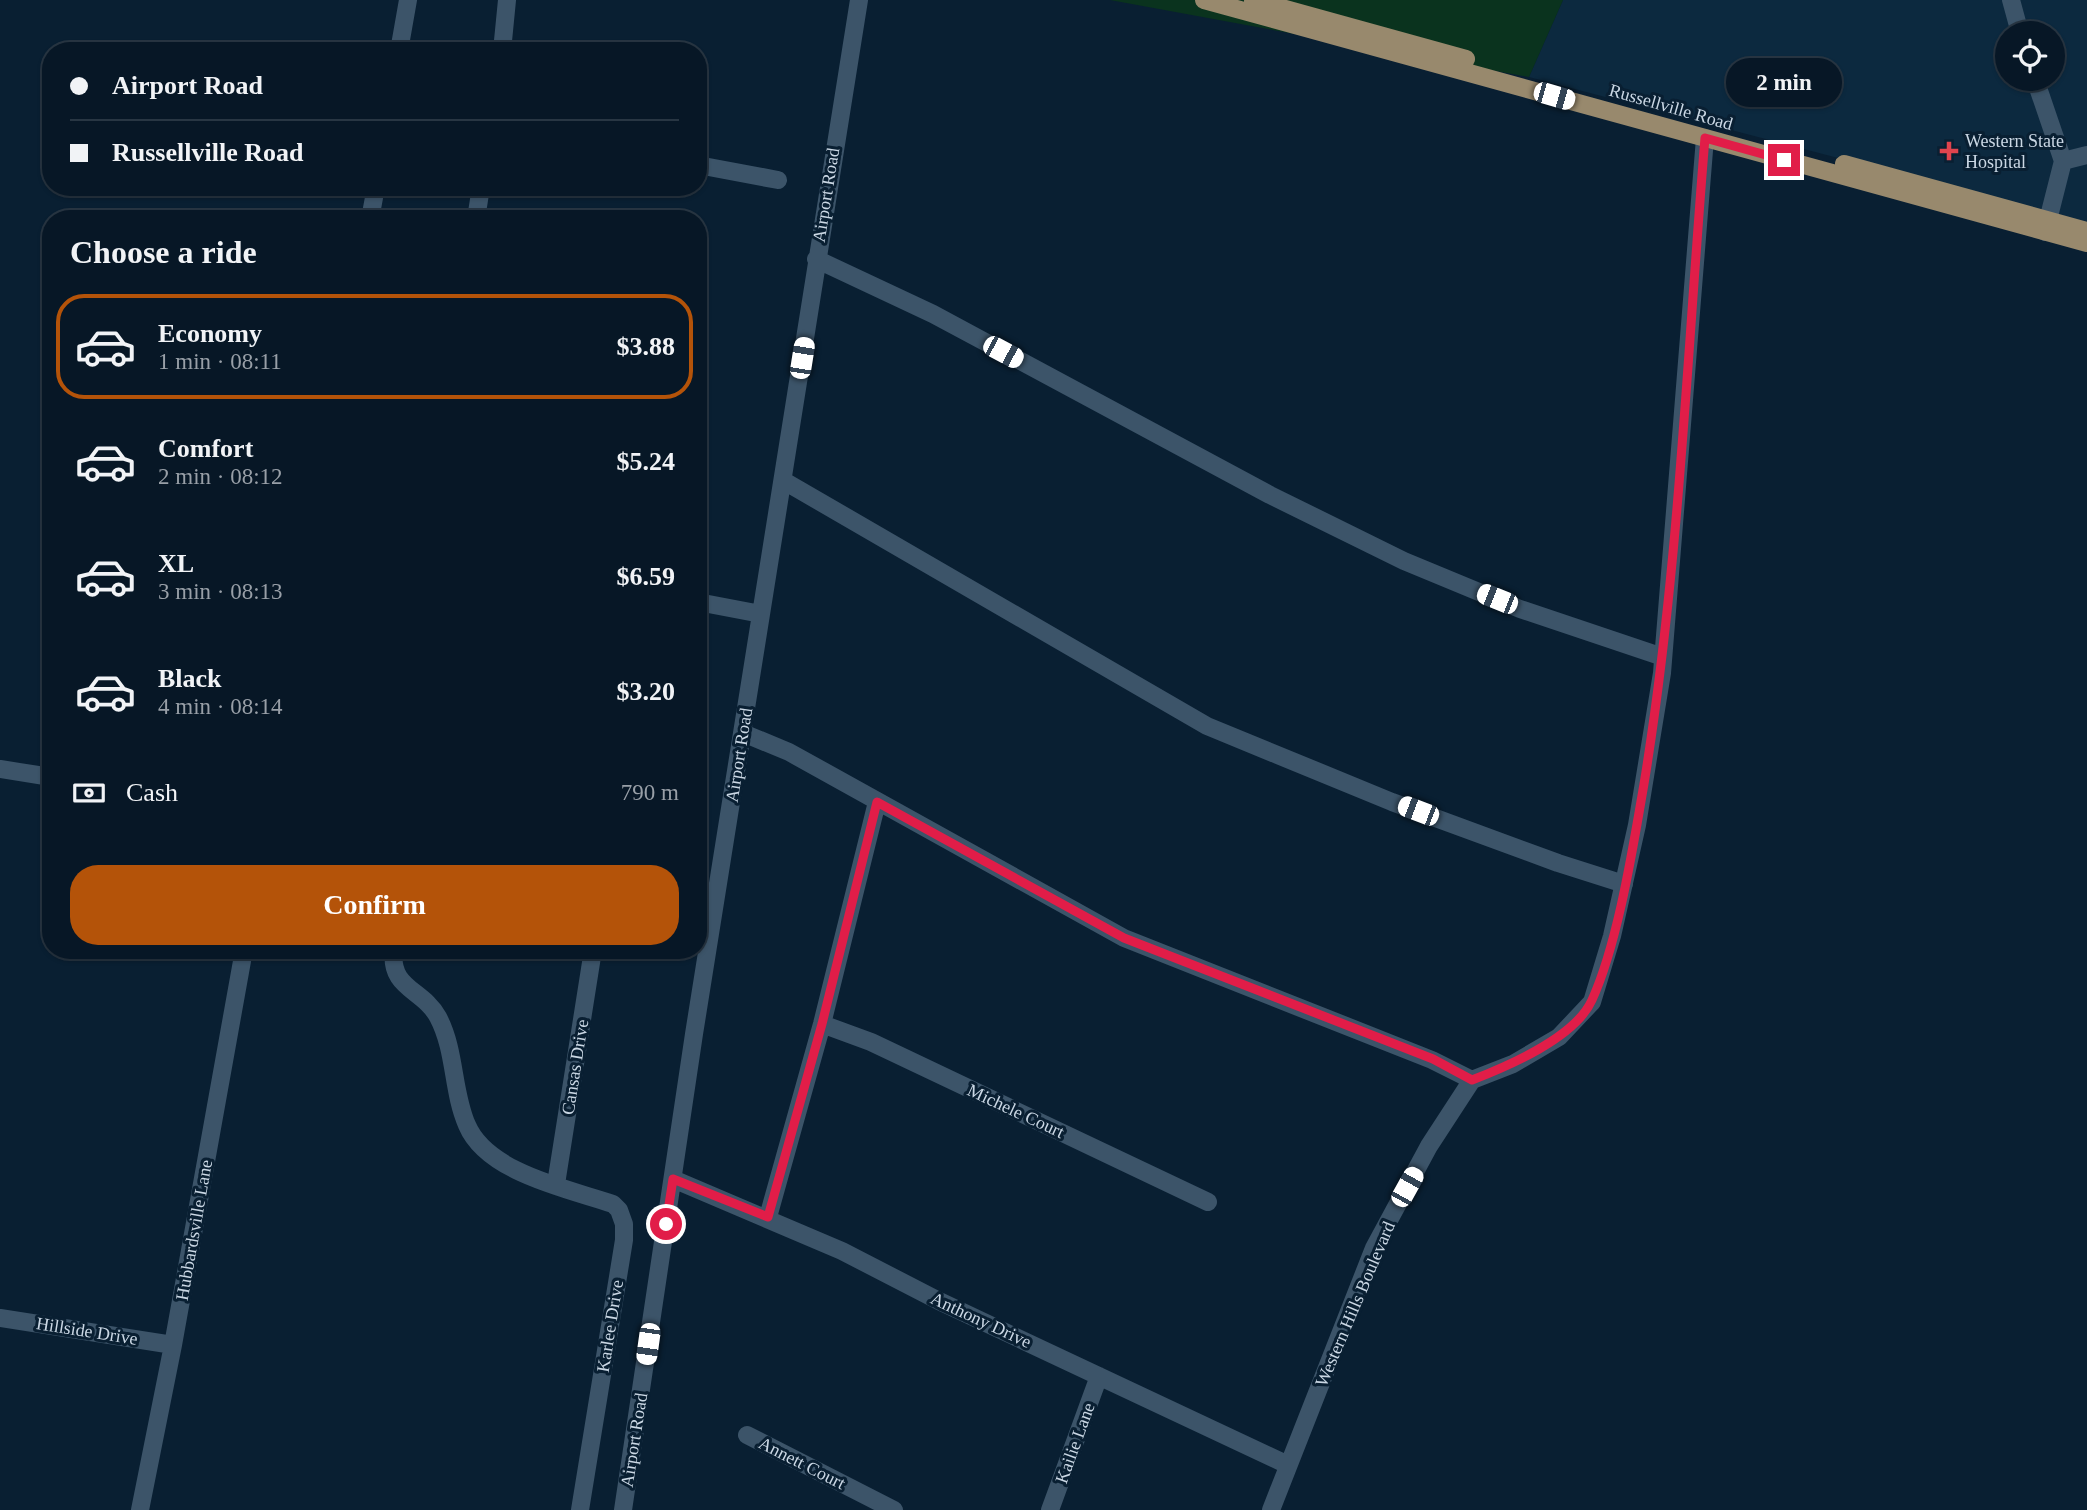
<!DOCTYPE html>
<html lang="en">
<head>
<meta charset="utf-8">
<style>
  :root { --surface:#071726; --page:#152432; --text:#f1f3f6; --muted:#989fa7; --line:#283643; --accent:#b45309 }
  body { margin:0; font-family:Georgia,serif; background:var(--page); color:var(--text); height:100vh; display:flex; flex-direction:column; font-size:26px; white-space:nowrap }
  * { box-sizing:border-box; margin:0 }
  p { font-size:23px; color:var(--muted) }
  .icon { flex:none; width:38px; height:38px; fill:none; stroke:currentColor; stroke-width:2; stroke-linecap:round; stroke-linejoin:round }
  .map { position:relative; flex:1; overflow:hidden }
  .drawer { position:absolute; left:42px; top:210px; width:665px; height:749px; display:flex; flex-direction:column; background:var(--surface); border-radius:28px; box-shadow:0 2px 5px #0004,0 0 0 2px var(--line) }
  .drawer>* { flex:none }
  .hud { position:absolute; left:42px; top:42px; width:665px; height:154px; border-radius:28px; box-shadow:0 2px 5px #0004,0 0 0 2px var(--line); display:grid; align-content:center; height:154px; padding:0 28px; background:var(--surface) }
  .fabs { position:absolute; left:1995px; top:21px; display:grid; gap:14px }
  .fabs a { display:grid; place-items:center; width:70px; height:70px; border-radius:50%; background:var(--surface); box-shadow:0 2px 5px #0004,0 0 0 2px var(--line); font-size:35px }
  .end { position:absolute; width:32px; height:32px; margin:-16px; border:9px solid #e11d48; background:#fff; box-shadow:0 0 0 4px #fff }
  .from { border-radius:50% }
  .bubble { position:absolute; height:49px; border-radius:24px; background:var(--surface); box-shadow:0 2px 5px #0004,0 0 0 2px var(--line); font-size:23px; font-weight:600; line-height:49px; text-align:center }
  .car { position:absolute; width:21px; height:42px; margin:-21px -10px; border-radius:9px; box-shadow:0 0 5px 2px #0007; background:linear-gradient(#fff 24%,#345 0 40%,#fff 0 76%,#345 0 86%,#fff 0) }
  .hud b { display:flex; align-items:center; gap:24px; height:66px; font-size:26px }
  .hud b+b { border-top:2px solid var(--line) }
  .hud i { width:18px; height:18px; background:var(--text) }
  ul { padding:0; list-style:none }
  li { display:flex; align-items:center; gap:21px; height:105px; margin:0 14px 10px; padding:0 14px; border:4px solid transparent; border-radius:28px }
  li div { flex:1 }
  li b { display:block; font-size:26px }
  li em { font-style:normal; font-weight:600 }
  li.active { border-color:var(--accent) }
  li>.icon { width:63px; height:63px; stroke-width:1.5 }
  h2 { padding:0 28px; font-size:32px; line-height:84px }
  .pay { display:flex; align-items:center; gap:18px; height:77px; padding:0 28px; font-size:26px }
  .pay p { margin-inline-start:auto }
  .button { display:flex; gap:14px; margin-top:auto; padding:14px 28px }
  .button a { flex:1; height:80px; border-radius:28px; background:var(--accent); color:#fff; font-size:28px; font-weight:600; line-height:80px; text-align:center }
  .map>svg:first-child { display:block }
  .built { fill:#0c293f; fill-rule:evenodd }
  .green { fill:#0a331e }
  .lines { fill:none; stroke-linecap:round; stroke-linejoin:round }
  .minor { stroke:#3c5469; stroke-width:18 }
  .major { stroke:#98896d; stroke-width:18 }
  .route { stroke:#e11d48; stroke-width:9 }
  .health-dot { fill:#e0444e; stroke:#091f32; stroke-width:2.5 }
  .labels { text-anchor:middle; stroke-width:6; stroke-linejoin:round; paint-order:stroke }
  .street-label { font-size:18px; fill:#cad7e4; stroke:#091f32 }
  .poi-label { font-size:18px; fill:#cad7e4; stroke:#091f32; text-anchor:start }
</style>
</head>
<body>
<div class="map">
<svg width="2087" height="1510" viewBox="0 0 2087 1510">
  <rect width="100%" height="100%" fill="#091f32"/>
  <!-- built -->
  <path class="built" d="M1563,0H2087V223L1529,77ZM2007,33H2053V79H2007Z"/>
  <!-- green -->
  <path class="green" d="M1110,0H1563L1529,77Z"/>
  <g class="lines">
    <!-- minor -->
    <path class="minor" d="M2011,0L2020,33
      M399,51L408,0
      M502,51L507,0
      M2035,79L2063,161
      M698,165L778,180
      M370,219L376,187
      M476,219L481,187
      M2045,232L2063,161L2087,155
      M816,259L933,314L1270,495L1404,561L1520,609L1663,657
      M784,481L1207,726L1392,802L1558,863L1624,884
      M698,602L761,614
      M743,733L789,752L1124,938L1432,1060L1472,1080
      M0,769L51,777
      M394,950C389,989 423,989 438,1017C456,1051 452,1091 467,1125C487,1173 569,1189 613,1204L619,1210L624,1224V1240L580,1510
      M822,1024L871,1042L1208,1202
      M673,1179L842,1251L939,1301L1288,1465
      M556,1184L593,950
      M768,1217L822,1024L877,802
      M0,1318L173,1345
      M747,1435L894,1510
      M140,1510L173,1345L244,950
      M623,1510L694,1034L859,0
      M1050,1510L1099,1376
      M1271,1510L1374,1248L1429,1146L1472,1080L1513,1064L1559,1037L1592,1002L1612,936L1637,825L1662,673L1705,138"/>
    <!-- major -->
    <path class="major" d="M1204,0L2087,243
      M1253,0L1466,59
      M1844,164L2087,231"/>
  </g>
  <g class="lines">
    <!-- route -->
    <path class="route" d="M666,1224L673,1179L768,1217L822,1024L877,802L1124,938L1433,1059L1472,1080C1508,1066 1575,1038 1592,1000C1618,943 1633,847 1644,784C1679,571 1687,353 1705,138L1784,160"/>
  </g>
  <!-- markers -->
  <path class="health-dot" d="M1945.5 140.5h7v7h7v7h-7v7h-7v-7h-7v-7h7z"/>
  <g class="labels">
    <!-- street labels -->
    <g class="street-label">
      <text transform="translate(1671 107) rotate(16)" y="6">Russellville Road</text>
      <text transform="translate(826 195) rotate(-81)" y="6">Airport Road</text>
      <text transform="translate(739 755) rotate(-81)" y="6">Airport Road</text>
      <text transform="translate(575 1067) rotate(-81)" y="6">Cansas Drive</text>
      <text transform="translate(1016 1111) rotate(25)" y="6">Michele Court</text>
      <text transform="translate(194 1230) rotate(-80)" y="6">Hubbardsville Lane</text>
      <text transform="translate(1355 1304) rotate(-67)" y="6">Western Hills Boulevard</text>
      <text transform="translate(981 1320) rotate(25)" y="6">Anthony Drive</text>
      <text transform="translate(610 1326) rotate(-81)" y="6">Karlee Drive</text>
      <text transform="translate(87 1331) rotate(9)" y="6">Hillside Drive</text>
      <text transform="translate(634 1440) rotate(-81)" y="6">Airport Road</text>
      <text transform="translate(1075 1443) rotate(-70)" y="6">Kailie Lane</text>
      <text transform="translate(802 1463) rotate(27)" y="6">Annett Court</text>
    </g>
    <!-- poi labels -->
    <g class="poi-label">
      <text x="1965" y="147">Western State<tspan x="1965" dy="21">Hospital</tspan></text>
    </g>
  </g>
</svg>
<div class="fabs">
<a><svg class="icon" aria-label="locate" viewBox="0 0 24 24"><circle cx="12" cy="12" r="6"/><path d="M12 2v4M12 18v4M2 12h4M18 12h4"/></svg></a>
</div>
<i class="end from" style="left:666px;top:1224px"></i>
<i class="end" style="left:1784px;top:160px"></i>
<div class="bubble" style="left:1726px;top:58px;width:116px">2 min</div>
<i class="car" style="left:1554px;top:96px;rotate:106deg"></i>
<i class="car" style="left:1003px;top:352px;rotate:118deg"></i>
<i class="car" style="left:802px;top:358px;rotate:9deg"></i>
<i class="car" style="left:1497px;top:599px;rotate:292deg"></i>
<i class="car" style="left:1418px;top:811px;rotate:291deg"></i>
<i class="car" style="left:1407px;top:1187px;rotate:29deg"></i>
<i class="car" style="left:648px;top:1344px;rotate:188deg"></i>
<div class="hud">
<b><i class="from"></i>Airport Road</b>
<b><i></i>Russellville Road</b>
</div>
<section class="drawer">
<h2>Choose a ride</h2>
<ul>
<li class="active"><svg class="icon" aria-label="car" viewBox="0 0 24 24"><path d="M5 17H2v-5l4-1 3-4h7l3 4 3 1v5h-3M9 17h6M6 11h13"/><circle cx="7" cy="17" r="2"/><circle cx="17" cy="17" r="2"/></svg><div><b>Economy</b><p>1 min · 08:11</p></div><em>$3.88</em></li>
<li><svg class="icon" aria-label="car" viewBox="0 0 24 24"><path d="M5 17H2v-5l4-1 3-4h7l3 4 3 1v5h-3M9 17h6M6 11h13"/><circle cx="7" cy="17" r="2"/><circle cx="17" cy="17" r="2"/></svg><div><b>Comfort</b><p>2 min · 08:12</p></div><em>$5.24</em></li>
<li><svg class="icon" aria-label="car" viewBox="0 0 24 24"><path d="M5 17H2v-5l4-1 3-4h7l3 4 3 1v5h-3M9 17h6M6 11h13"/><circle cx="7" cy="17" r="2"/><circle cx="17" cy="17" r="2"/></svg><div><b>XL</b><p>3 min · 08:13</p></div><em>$6.59</em></li>
<li><svg class="icon" aria-label="car" viewBox="0 0 24 24"><path d="M5 17H2v-5l4-1 3-4h7l3 4 3 1v5h-3M9 17h6M6 11h13"/><circle cx="7" cy="17" r="2"/><circle cx="17" cy="17" r="2"/></svg><div><b>Black</b><p>4 min · 08:14</p></div><em>$3.20</em></li>
</ul>
<div class="pay"><svg class="icon" aria-label="cash" viewBox="0 0 24 24"><path d="M3 7h18v10H3z"/><circle cx="12" cy="12" r="2"/></svg>Cash<p>790 m</p></div>
<div class="button"><a>Confirm</a></div>
</section>
</div>
</body>
</html>
